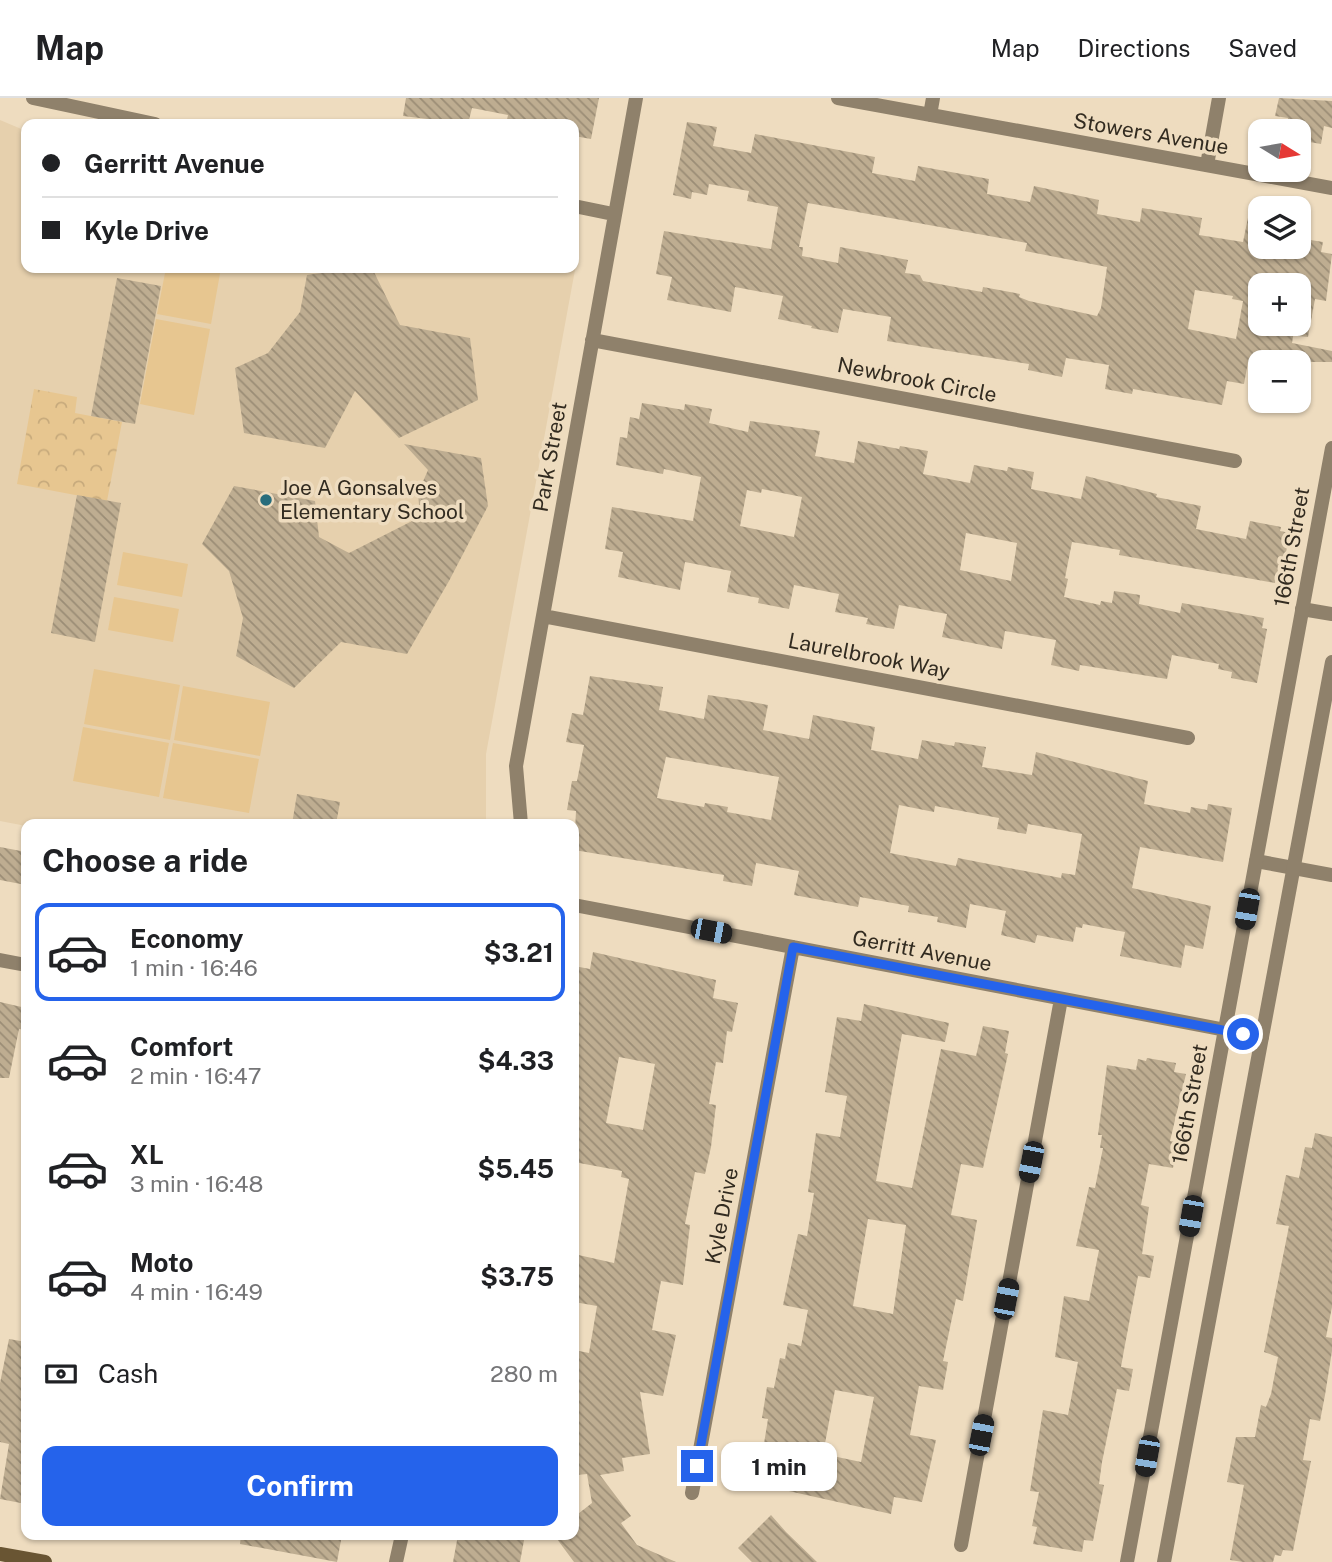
<!DOCTYPE html>
<html lang="en">
<head>
<meta charset="utf-8">
<style>
  :root { --surface:#fff; --page:#f6f6f6; --text:#202124; --muted:#757577; --line:#e0e0e0; --accent:#2563eb }
  body { margin:0; font-family:"Public Sans",sans-serif; background:var(--page); color:var(--text); height:100vh; display:flex; flex-direction:column; font-size:26px; white-space:nowrap }
  * { box-sizing:border-box; margin:0 }
  p { font-size:23px; color:var(--muted) }
  .icon { flex:none; width:38px; height:38px; fill:none; stroke:currentColor; stroke-width:2; stroke-linecap:round; stroke-linejoin:round }
  .map { position:relative; flex:1; overflow:hidden }
  .side { position:absolute; left:21px; top:721px; width:558px; height:721px; display:flex; flex-direction:column; background:var(--surface); border-radius:14px; box-shadow:0 2px 5px #0004 }
  .side>* { flex:none }
  .guide { position:absolute; left:21px; top:21px; width:558px; height:154px; border-radius:14px; box-shadow:0 2px 5px #0004; display:grid; align-content:center; height:154px; padding:0 21px; background:var(--surface) }
  .needle { width:46px; rotate:101deg }
  .tools { position:absolute; left:1248px; top:21px; display:grid; gap:14px }
  .tools a { display:grid; place-items:center; width:63px; height:63px; border-radius:14px; background:var(--surface); box-shadow:0 2px 5px #0004; font-size:35px }
  .end { position:absolute; width:32px; height:32px; margin:-16px; border:9px solid #2563eb; background:#fff; box-shadow:0 0 0 4px #fff }
  .from { border-radius:50% }
  .bubble { position:absolute; height:49px; border-radius:14px; background:var(--surface); box-shadow:0 2px 5px #0004; font-size:23px; font-weight:700; line-height:49px; text-align:center }
  .car { position:absolute; width:21px; height:42px; margin:-21px -10px; border-radius:9px; box-shadow:0 0 5px 2px #0007; background:linear-gradient(#222 24%,#8ab4d8 0 40%,#222 0 76%,#8ab4d8 0 86%,#222 0) }
  .guide b { display:flex; align-items:center; gap:24px; height:66px; font-size:26px }
  .guide b+b { border-top:2px solid var(--line) }
  .guide i { width:18px; height:18px; background:var(--text) }
  ul { padding:0; list-style:none }
  li { display:flex; align-items:center; gap:21px; height:98px; margin:0 14px 10px; padding:0 7px; border:4px solid transparent; border-radius:14px }
  li div { flex:1 }
  li b { display:block; font-size:26px }
  li em { font-style:normal; font-weight:700 }
  li.selected { border-color:var(--accent) }
  li>.icon { width:63px; height:63px; stroke-width:1.5 }
  h2 { padding:0 21px; font-size:32px; line-height:84px }
  .pay { display:flex; align-items:center; gap:18px; height:77px; padding:0 21px; font-size:26px }
  .pay p { margin-inline-start:auto }
  .action { display:flex; gap:14px; margin-top:auto; padding:14px 21px }
  .action a { flex:1; height:80px; border-radius:14px; background:var(--accent); color:#fff; font-size:28px; font-weight:700; line-height:80px; text-align:center }
  header { display:flex; align-items:center; gap:42px; box-sizing:border-box; height:98px; padding:0 35px; background:var(--surface); border-bottom:2px solid var(--line) }
  header strong { font-size:33px }
  nav { display:flex; gap:38px; margin-inline-start:auto; font-size:24px }
  .map>svg:first-child { display:block }
  .built { fill:#e6d0ad }
  .grass { fill:#e7c690 }
  .park { fill:url(#park-crowns) }
  .building { fill:url(#building-back-hatch); fill-rule:evenodd }
  .lines { fill:none; stroke-linecap:round; stroke-linejoin:round }
  .service { stroke:#8f816b; stroke-width:14 }
  .minor { stroke:#8f816b; stroke-width:14 }
  .tertiary { stroke:#8f816b; stroke-width:14 }
  .secondary { stroke:#695533; stroke-width:14 }
  .route { stroke:#2563eb; stroke-width:9 }
  .poi-dot { fill:#286d7c; stroke:#eedcbf; stroke-width:2.5 }
  .labels { text-anchor:middle; stroke-width:7; stroke-linejoin:round; paint-order:stroke }
  .street-label { font-size:21px; fill:#322b20; stroke:#eedcbf }
  .poi-label { font-size:21px; fill:#322b20; stroke:#eedcbf; text-anchor:start }
</style>
</head>
<body>
<header>
<strong>Map</strong>
<nav><a>Map</a><a>Directions</a><a>Saved</a></nav>
</header>
<div class="map">
<svg width="1332" height="1464" viewBox="0 0 1332 1464">
  <defs>
    <pattern id="park-crowns" width="20" height="18" patternUnits="userSpaceOnUse" patternTransform="scale(1.75)"><rect width="20" height="18" fill="#e7c690"/><path d="M2 6a3 3 0 1 1 6 0M12 15a3 3 0 1 1 6 0" fill="none" stroke="#c7aa7c"/></pattern>
    <pattern id="building-back-hatch" width="6" height="6" patternUnits="userSpaceOnUse" patternTransform="scale(1.75)"><rect width="6" height="6" fill="#bead91"/><path d="M-1 5l2 2M0 0l6 6M5-1l2 2" fill="none" stroke="#9b8d76"/></pattern>
  </defs>
  <rect width="100%" height="100%" fill="#eedcbf"/>
  <!-- built -->
  <path class="built" d="M0,22L26,33V170H574V146L577,161L486,656V726L26,728L0,723Z"/>
  <!-- grass -->
  <path class="grass" d="M166,170H221L211,226L157,216Z
    M156,221L210,231L194,317L140,306Z
    M123,454L188,466L182,499L117,487Z
    M114,499L179,511L173,544L108,532Z
    M94,571L180,587L170,642L84,626Z
    M183,588L270,604L260,658L174,642Z
    M83,629L169,645L159,699L73,683Z
    M173,645L259,661L249,715L163,700Z"/>
  <!-- park -->
  <path class="park" d="M34,291L77,299L75,315L122,324L107,403L17,386Z"/>
  <!-- building -->
  <path class="building" d="M406,0H599L591,41L574,38V26H506L508,17L472,10L468,26L403,18Z
    M1279,0L1332,3V30L1324,28L1321,46L1298,42V33H1286L1288,20L1275,18Z
    M687,24L717,29L713,48L751,55L755,36L875,59L872,75L915,83L918,68L989,81L987,96L1030,104L1034,88L1099,102L1097,116L1140,124L1142,110L1202,120L1199,137L1243,144L1251,105L1260,106V149H1298V140L1323,144L1321,154L1332,156L1326,203L1315,201L1308,239L1298,238V187H1260V226L1294,233L1292,245L1332,253V264H1248L1244,286L1227,283L1222,307L1133,291L1132,296L1105,291L1109,267L1066,260L1062,279L1028,272L1029,266L887,243L891,219L843,211L838,235L811,230L812,228L778,221L783,198L735,189L731,214L667,202L672,179L656,176L664,133L771,151L778,109L747,103L749,93L709,86L707,97L692,94L691,101L673,97ZM808,105L1027,145L1025,153L1107,169L1101,210L1097,218L1029,203L1019,199L1020,196L983,189L982,194L923,183L920,177L905,175L908,162L840,149L838,165L802,158L803,149H799ZM1195,192L1233,198L1232,201L1243,203L1236,241L1188,231Z
    M359,170H372L400,227L470,240L478,302L399,340L355,293L325,350L244,335L235,270L268,255L300,214L307,177Z
    M117,180L161,188L135,326L91,318Z
    M642,305L684,312L685,306L712,311L709,325L748,334L750,323L820,333L815,358L854,365L858,343L899,351L900,348L928,353L923,376L970,385L974,367L1007,373L1008,369L1034,374L1031,391L1081,401L1086,378L1157,396L1156,399L1201,408L1196,431L1246,441L1250,423L1281,429L1280,433L1290,435L1285,459H1281L1275,485L1119,457L1120,452L1072,444L1065,480L1068,481L1064,499L1100,507L1101,503L1112,505L1114,493L1140,497L1139,506L1180,515L1182,505L1264,520L1262,530L1267,531L1257,585L1231,580L1232,574L1218,571L1219,566L1172,557L1167,581L1080,567L1079,573L1051,567L1056,542L1005,533L1002,551L942,539L947,516L899,507L894,531L866,526L868,520L835,514L839,496L794,487L789,511L758,505L759,500L727,494L731,473L685,464L680,492L618,479L623,454L605,451L612,409L693,423L701,379L664,371L663,376L616,367L620,339L627,340L630,319L639,321ZM762,391L802,399L794,439L740,428L747,392L761,395ZM966,435L1017,445L1011,483L960,472Z
    M404,346L481,360L488,408L449,483L407,556L341,544L294,590L236,558L243,520L229,473L202,446L234,388L315,403L319,439L349,455L420,419L418,395L428,372Z
    M77,397L121,405L95,544L51,535Z
    M590,578L663,589L659,612L704,621L708,597L741,602L768,607L763,632L809,641L813,617L875,629L871,652L918,661L922,642L954,648L955,644L986,649L982,669L1032,677L1036,654L1148,683L1144,706L1190,715L1191,709L1207,712L1208,706L1232,710L1223,764L1140,749L1132,790L1211,808L1203,851L1185,847L1181,870L1120,858L1125,834L1083,826L1082,830L1076,829L1073,844L1037,837L1035,845L1001,837L1006,813L970,806L966,830L937,824L938,819L908,814L909,808L860,799L858,809L794,797L799,773L756,765L752,788L723,783L724,777L574,752L576,713L567,712L572,683H577L584,647L566,644L572,615L583,617ZM666,659L779,679L771,722L727,714L728,709L705,705L704,709L657,700ZM899,707L934,714L935,708L999,720L997,731L1026,736L1028,726L1082,736L1075,777L1062,775L1061,780L958,760L956,768L890,755Z
    M297,696L340,704L336,726H292Z
    M0,749L26,754V787L0,782Z
    M593,854L716,882L713,900L738,905L732,934L727,933L723,965L716,964L709,1006L716,1007L711,1049L705,1076L695,1074L685,1126L690,1127L683,1187L661,1183L652,1232L676,1237L663,1298L640,1294L650,1356L622,1360L624,1373L600,1377L631,1418L621,1425L637,1447L676,1464H574L554,1437H574V1419L592,1405L587,1376L577,1377L574,1356V1252L589,1255L597,1208L574,1204V1156L614,1165L629,1081L621,1079L622,1073L574,1064V868L590,871ZM619,959L655,966L643,1032L606,1025Z
    M0,904L26,910V932L19,931L9,980H0Z
    M864,906L949,925L945,944L902,936L876,1083L912,1090L941,951L976,958L983,928L1009,933L1005,955L1008,956L983,1070L961,1066L951,1117L977,1122L963,1203L956,1201L943,1263L948,1264L943,1292L919,1288L910,1337L936,1342L922,1404L894,1399L891,1416L762,1387L765,1371L760,1370L768,1321L762,1320L767,1289L774,1290L780,1260L785,1261L788,1245L801,1248L808,1212L783,1207L798,1136L807,1138L814,1095L808,1094L816,1035L840,1039L847,998L825,994L837,919L861,923ZM868,1121L906,1127L893,1216L853,1208ZM835,1292L874,1299L861,1364L823,1356Z
    M1147,960L1176,965L1174,974L1186,976L1170,1043L1177,1044L1173,1070L1149,1066L1141,1107L1149,1109L1142,1156L1154,1158L1150,1180L1138,1178L1124,1252L1121,1269L1133,1271L1129,1293L1117,1291L1102,1364L1099,1386L1104,1387L1093,1443L1084,1442L1082,1454L1033,1446L1037,1429L1032,1428L1039,1394L1030,1393L1043,1312L1068,1317L1078,1264L1055,1259L1064,1198L1089,1203L1099,1152L1076,1148L1089,1089L1095,1090L1103,1050H1100L1102,1037H1098L1107,967L1136,972L1138,961L1146,963Z
    M1315,1035L1332,1039V1209L1326,1239L1332,1240V1253L1325,1297L1320,1323L1310,1321L1303,1362L1311,1363L1293,1453L1283,1452L1281,1458L1275,1457L1273,1464H1243L1230,1462L1244,1387L1227,1384L1236,1339H1255L1261,1307L1266,1309L1271,1296L1278,1259L1264,1254L1289,1128L1276,1126L1286,1077L1299,1080L1305,1049L1312,1050Z
    M9,1241L26,1244V1406L0,1401L9,1346L0,1344V1285Z
    M771,1417L786,1434L817,1464H752L738,1450Z
    M241,1437H342L337,1464L240,1446Z
    M458,1437H525L520,1464H453Z"/>
  <g class="lines">
    <!-- service -->
    <path class="service" d="M1302,511L1332,516"/>
    <!-- minor -->
    <path class="minor" d="M33,0L155,26
      M838,0L1332,90
      M930,17L933,0
      M1207,67L1219,0
      M574,108L613,116
      M592,242L1235,363
      M543,518L1188,640
      M521,726L516,668L636,0
      M1256,763L1332,777
      M574,807L1262,939
      M0,862L26,867
      M692,1395L793,849
      M961,1447L1061,901
      M396,1464L402,1437"/>
    <!-- tertiary -->
    <path class="tertiary" d="M1127,1464L1332,350
      M1164,1464L1332,564"/>
    <!-- secondary -->
    <path class="secondary" d="M0,1456L45,1464"/>
  </g>
  <g class="lines">
    <!-- route -->
    <path class="route" d="M697,1368L793,849L1243,936"/>
  </g>
  <!-- markers -->
  <circle class="poi-dot" cx="266" cy="402" r="7"/>
  <g class="labels">
    <!-- street labels -->
    <g class="street-label">
      <text transform="translate(1151 36) rotate(10)" y="7">Stowers Avenue</text>
      <text transform="translate(917 282) rotate(11)" y="7">Newbrook Circle</text>
      <text transform="translate(550 359) rotate(-80)" y="7">Park Street</text>
      <text transform="translate(1292 449) rotate(-80)" y="7">166th Street</text>
      <text transform="translate(869 558) rotate(11)" y="7">Laurelbrook Way</text>
      <text transform="translate(922 853) rotate(11)" y="7">Gerritt Avenue</text>
      <text transform="translate(1190 1006) rotate(-80)" y="7">166th Street</text>
      <text transform="translate(722 1118) rotate(-79)" y="7">Kyle Drive</text>
    </g>
    <!-- poi labels -->
    <g class="poi-label">
      <text x="280" y="397">Joe A Gonsalves<tspan x="280" dy="24">Elementary School</tspan></text>
    </g>
  </g>
</svg>
<div class="tools">
<a><svg class="needle" viewBox="-14 -14 28 28"><path d="M0-13l5 13h-10z" fill="#e53935"/><path d="M0 13l5-13h-10z" fill="#757577"/></svg></a>
<a><svg class="icon" aria-label="layers" viewBox="0 0 24 24"><path d="M12 4l9 5-9 5-9-5zM3 14l9 5 9-5"/></svg></a>
<a>+</a>
<a>−</a>
</div>
<i class="end from" style="left:1243px;top:936px"></i>
<i class="end" style="left:697px;top:1368px"></i>
<div class="bubble" style="left:721px;top:1344px;width:116px">1 min</div>
<i class="car" style="left:1247px;top:811px;rotate:190deg"></i>
<i class="car" style="left:711px;top:833px;rotate:101deg"></i>
<i class="car" style="left:1031px;top:1064px;rotate:191deg"></i>
<i class="car" style="left:1191px;top:1118px;rotate:190deg"></i>
<i class="car" style="left:1006px;top:1201px;rotate:11deg"></i>
<i class="car" style="left:981px;top:1337px;rotate:11deg"></i>
<i class="car" style="left:1147px;top:1358px;rotate:190deg"></i>
<div class="guide">
<b><i class="from"></i>Gerritt Avenue</b>
<b><i></i>Kyle Drive</b>
</div>
<section class="side">
<h2>Choose a ride</h2>
<ul>
<li class="selected"><svg class="icon" aria-label="car" viewBox="0 0 24 24"><path d="M5 17H2v-5l4-1 3-4h7l3 4 3 1v5h-3M9 17h6M6 11h13"/><circle cx="7" cy="17" r="2"/><circle cx="17" cy="17" r="2"/></svg><div><b>Economy</b><p>1 min · 16:46</p></div><em>$3.21</em></li>
<li><svg class="icon" aria-label="car" viewBox="0 0 24 24"><path d="M5 17H2v-5l4-1 3-4h7l3 4 3 1v5h-3M9 17h6M6 11h13"/><circle cx="7" cy="17" r="2"/><circle cx="17" cy="17" r="2"/></svg><div><b>Comfort</b><p>2 min · 16:47</p></div><em>$4.33</em></li>
<li><svg class="icon" aria-label="car" viewBox="0 0 24 24"><path d="M5 17H2v-5l4-1 3-4h7l3 4 3 1v5h-3M9 17h6M6 11h13"/><circle cx="7" cy="17" r="2"/><circle cx="17" cy="17" r="2"/></svg><div><b>XL</b><p>3 min · 16:48</p></div><em>$5.45</em></li>
<li><svg class="icon" aria-label="car" viewBox="0 0 24 24"><path d="M5 17H2v-5l4-1 3-4h7l3 4 3 1v5h-3M9 17h6M6 11h13"/><circle cx="7" cy="17" r="2"/><circle cx="17" cy="17" r="2"/></svg><div><b>Moto</b><p>4 min · 16:49</p></div><em>$3.75</em></li>
</ul>
<div class="pay"><svg class="icon" aria-label="cash" viewBox="0 0 24 24"><path d="M3 7h18v10H3z"/><circle cx="12" cy="12" r="2"/></svg>Cash<p>280 m</p></div>
<div class="action"><a>Confirm</a></div>
</section>
</div>
</body>
</html>
